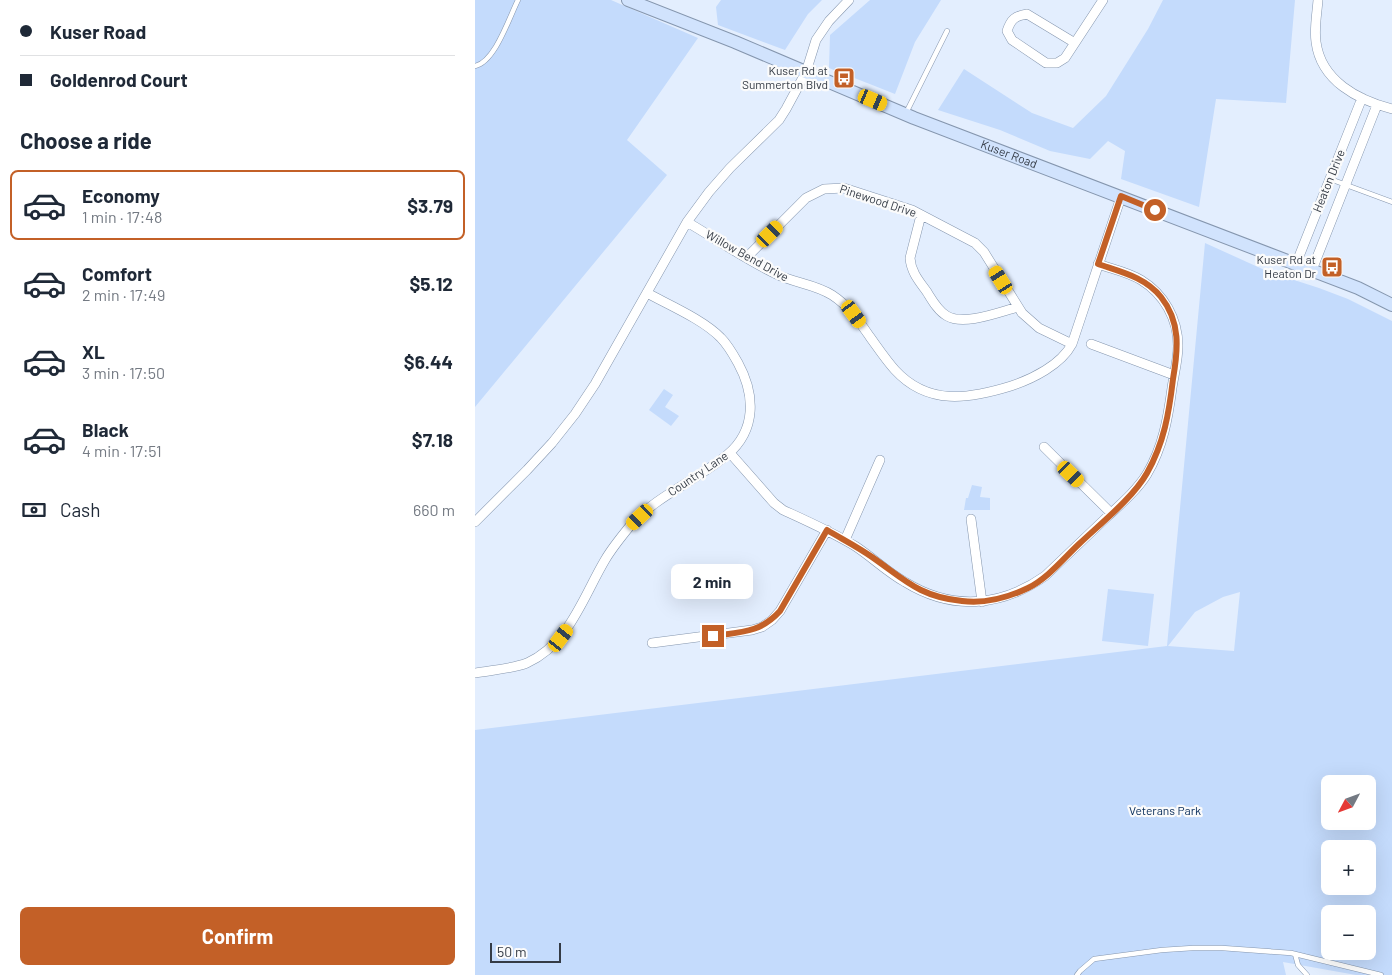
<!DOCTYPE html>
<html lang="en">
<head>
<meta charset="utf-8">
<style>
  :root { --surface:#fff; --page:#f6f6f7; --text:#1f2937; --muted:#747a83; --line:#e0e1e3; --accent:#c36027 }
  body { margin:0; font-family:Barlow,sans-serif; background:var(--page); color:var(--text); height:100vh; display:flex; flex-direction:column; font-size:19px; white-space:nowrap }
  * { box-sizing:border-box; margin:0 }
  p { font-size:16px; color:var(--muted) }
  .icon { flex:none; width:28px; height:28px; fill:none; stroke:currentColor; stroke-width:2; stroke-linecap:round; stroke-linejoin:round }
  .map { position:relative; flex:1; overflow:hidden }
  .sheet { display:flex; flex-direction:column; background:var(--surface); width:475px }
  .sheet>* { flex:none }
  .top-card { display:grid; align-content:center; height:110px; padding:0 20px; background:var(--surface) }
  .needle { width:32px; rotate:229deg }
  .fabs { position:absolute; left:846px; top:775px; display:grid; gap:10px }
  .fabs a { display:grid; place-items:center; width:55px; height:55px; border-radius:8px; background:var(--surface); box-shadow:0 5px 20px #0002; font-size:25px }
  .scale { position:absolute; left:15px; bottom:12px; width:71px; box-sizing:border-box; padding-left:5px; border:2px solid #343b45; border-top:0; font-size:14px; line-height:18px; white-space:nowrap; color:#343b45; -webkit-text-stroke:4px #fbfbfb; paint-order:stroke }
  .end { position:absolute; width:22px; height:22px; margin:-11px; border:6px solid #c36027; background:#fff; box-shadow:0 0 0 2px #fff }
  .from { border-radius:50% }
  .bubble { position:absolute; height:35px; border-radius:8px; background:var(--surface); box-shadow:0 5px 20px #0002; font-size:16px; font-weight:700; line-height:35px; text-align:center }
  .car { position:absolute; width:15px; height:30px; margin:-15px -8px; border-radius:6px; box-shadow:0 0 4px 1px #0007; background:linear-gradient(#f5c518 24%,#345 0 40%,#f5c518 0 76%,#345 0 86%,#f5c518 0) }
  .top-card b { display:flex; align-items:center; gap:18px; height:48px; font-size:19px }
  .top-card b+b { border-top:1px solid var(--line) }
  .top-card i { width:12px; height:12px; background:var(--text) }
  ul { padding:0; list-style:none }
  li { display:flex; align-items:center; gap:15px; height:70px; margin:0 10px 8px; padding:0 10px; border:2px solid transparent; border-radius:8px }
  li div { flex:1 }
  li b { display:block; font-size:19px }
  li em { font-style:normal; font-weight:700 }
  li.current { border-color:var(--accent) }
  li>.icon { width:45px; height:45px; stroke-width:1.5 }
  h2 { padding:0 20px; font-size:22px; line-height:60px }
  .pay { display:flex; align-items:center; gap:12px; height:55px; padding:0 20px; font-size:19px }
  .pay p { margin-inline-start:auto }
  .primary-button { display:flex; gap:10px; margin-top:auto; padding:10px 20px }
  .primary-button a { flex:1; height:58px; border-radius:8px; background:var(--accent); color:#fff; font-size:20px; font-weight:700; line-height:58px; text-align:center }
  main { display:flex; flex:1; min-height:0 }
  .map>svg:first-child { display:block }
  .green { fill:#c4dbfc; fill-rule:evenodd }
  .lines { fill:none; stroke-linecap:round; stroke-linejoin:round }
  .lane-casing { stroke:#8596ae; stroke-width:5.5 }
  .street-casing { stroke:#8596ae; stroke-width:10 }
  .secondary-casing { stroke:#8596ae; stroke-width:14 }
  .lane { stroke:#fff; stroke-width:4.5 }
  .street { stroke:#fff; stroke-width:9 }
  .secondary { stroke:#d1e3fd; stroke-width:12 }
  .route { stroke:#c36027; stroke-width:6 }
  .labels { text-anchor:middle; stroke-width:4.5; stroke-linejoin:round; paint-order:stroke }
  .poi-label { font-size:12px; fill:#343b45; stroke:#fbfbfb; text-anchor:end }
  .street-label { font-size:12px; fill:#343b45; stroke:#fbfbfb }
  .park-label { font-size:12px; fill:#042957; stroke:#fbfbfb }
</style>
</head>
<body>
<main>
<section class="sheet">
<div class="top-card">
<b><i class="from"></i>Kuser Road</b>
<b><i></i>Goldenrod Court</b>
</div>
<h2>Choose a ride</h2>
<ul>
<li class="current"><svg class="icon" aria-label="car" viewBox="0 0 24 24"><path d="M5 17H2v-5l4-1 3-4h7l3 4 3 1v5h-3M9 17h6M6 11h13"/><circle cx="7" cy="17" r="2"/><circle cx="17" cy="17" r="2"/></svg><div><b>Economy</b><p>1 min · 17:48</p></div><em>$3.79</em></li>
<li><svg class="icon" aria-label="car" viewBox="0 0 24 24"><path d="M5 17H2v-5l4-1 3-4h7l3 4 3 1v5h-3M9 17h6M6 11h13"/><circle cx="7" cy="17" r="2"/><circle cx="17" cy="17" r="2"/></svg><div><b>Comfort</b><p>2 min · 17:49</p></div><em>$5.12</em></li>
<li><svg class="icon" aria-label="car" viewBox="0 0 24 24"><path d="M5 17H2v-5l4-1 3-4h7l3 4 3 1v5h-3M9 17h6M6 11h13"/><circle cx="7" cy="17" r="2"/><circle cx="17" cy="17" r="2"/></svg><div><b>XL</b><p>3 min · 17:50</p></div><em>$6.44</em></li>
<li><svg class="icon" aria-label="car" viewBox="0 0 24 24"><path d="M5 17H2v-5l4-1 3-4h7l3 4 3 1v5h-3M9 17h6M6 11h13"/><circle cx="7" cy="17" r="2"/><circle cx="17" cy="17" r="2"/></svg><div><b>Black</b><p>4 min · 17:51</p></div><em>$7.18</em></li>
</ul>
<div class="pay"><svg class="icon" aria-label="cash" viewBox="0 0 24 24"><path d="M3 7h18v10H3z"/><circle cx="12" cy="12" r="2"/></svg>Cash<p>660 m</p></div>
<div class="primary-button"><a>Confirm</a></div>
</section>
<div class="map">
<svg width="917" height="975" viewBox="0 0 917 975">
  <rect width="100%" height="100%" fill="#e3eefe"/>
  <!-- green -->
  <path class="green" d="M0,0H136L223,38L152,140L192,175L0,407Z
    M246,0H347L333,14L310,50L243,25L241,7Z
    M395,0H466L440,42L420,94L354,68L355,35Z
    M688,0H820L811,103L741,99L724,207L646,179L650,151L633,141L615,159L575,151L525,130L463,110L489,69L557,113L598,128L631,96L673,29Z
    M730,243L794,272L844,288L873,299L917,321V975H881L808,962L811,975H0V730L692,646ZM765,592L759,651L693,646L720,612L748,597ZM855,784H892V821H855ZM855,849H892V886H855ZM855,914H892V951H855Z
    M189,389L198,395L190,407L204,416L196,426L174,410Z
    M497,485L507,487L505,497L515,498V510H489L491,498H493Z
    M633,589L679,594L673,646L627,641Z"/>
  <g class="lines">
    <!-- lane casing -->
    <g class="lane-casing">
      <path id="lane" d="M0,66C20,62 34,18 43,0
        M431,113L472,31
        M855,179L917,202
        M820,954L823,965L832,975
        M602,975L605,971L619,959L687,950L718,948H747L816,953L906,975"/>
    </g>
    <!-- street casing -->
    <g class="street-casing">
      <path id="street" d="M843,0C842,14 839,28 841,42C846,81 883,100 917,109
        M600,43L552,14C540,16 536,19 532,31L537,40L571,63H582L590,58L628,0
        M446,215L435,258C436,272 444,281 452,292C457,300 463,311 472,316C489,326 524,312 543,307
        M212,222C241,239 270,259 301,274C319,283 340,284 357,295C374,306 384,321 395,337C403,348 411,360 420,370C453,406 494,399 536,386C557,379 586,365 597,344L646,197
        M272,257L331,198L349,189L369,188L437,210L500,243L509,252L547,313L564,328L597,344
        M821,264L887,98
        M837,270L902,105
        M616,344L699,375
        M569,447L636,513
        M255,453L299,503L308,510C332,521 357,532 380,546C397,557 412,572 430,582C477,611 526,607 570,576C591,556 612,536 633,516C647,503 662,490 672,474C688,447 693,418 697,388C699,374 703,360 703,346C703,319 689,294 666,280C653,272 637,269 623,264
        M496,519L507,602
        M0,522L52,470L77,443L100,414L120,384L212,222L234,192L255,168L304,120L311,109L331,72L341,40L354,21L374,0
        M370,540L405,460
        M177,643L277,630L287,627L297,620L305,611L352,530
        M0,673C17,670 36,669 52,663C94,644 108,597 130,560C137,548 146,537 155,526C182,495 221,481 252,455C282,430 280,394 263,363C258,354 253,345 246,338C229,320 194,305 172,293"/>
    </g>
    <!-- secondary casing -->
    <g class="secondary-casing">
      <g id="secondary">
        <path id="s1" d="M153,0L260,42L439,118L883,288L917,305"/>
      </g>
    </g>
    <!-- lane -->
    <use href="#lane" class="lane"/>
    <!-- street -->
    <use href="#street" class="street"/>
    <!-- secondary -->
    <use href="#secondary" class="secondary"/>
  </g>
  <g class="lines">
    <!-- route -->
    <path class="route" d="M238,636C266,632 285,633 305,611L352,530C367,539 383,547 397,557C430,580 445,597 487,601C510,604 532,598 553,588C573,578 588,559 604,544C625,524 658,498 672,473C689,443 694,413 698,379C703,350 706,322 686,297C670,277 646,272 623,264L646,196L680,210"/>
  </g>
  <!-- icons -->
  <defs>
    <g id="bus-square" transform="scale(1.125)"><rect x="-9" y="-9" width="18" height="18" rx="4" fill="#c36027" stroke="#fbfbfb"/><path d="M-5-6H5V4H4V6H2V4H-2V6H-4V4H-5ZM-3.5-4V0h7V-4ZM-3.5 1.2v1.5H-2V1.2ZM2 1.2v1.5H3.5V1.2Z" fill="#fff"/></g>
  </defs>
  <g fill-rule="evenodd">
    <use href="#bus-square" x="369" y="78"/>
    <use href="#bus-square" x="857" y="267"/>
  </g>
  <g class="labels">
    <!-- poi labels -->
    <g class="poi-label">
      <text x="353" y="75">Kuser Rd at<tspan x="353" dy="14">Summerton Blvd</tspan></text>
      <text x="841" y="264">Kuser Rd at<tspan x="841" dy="14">Heaton Dr</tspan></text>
    </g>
    <!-- street labels -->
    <g class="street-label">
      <text dy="4" stroke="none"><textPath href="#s1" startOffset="411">Kuser Road</textPath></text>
      <text transform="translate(854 181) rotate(-68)" y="4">Heaton Drive</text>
      <text transform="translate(403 201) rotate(18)" y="4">Pinewood Drive</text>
      <text transform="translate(272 256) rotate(29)" y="4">Willow Bend Drive</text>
      <text transform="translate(223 474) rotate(-34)" y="4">Country Lane</text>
    </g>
    <!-- park labels -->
    <g class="park-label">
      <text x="690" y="815">Veterans Park</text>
    </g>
  </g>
</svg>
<div class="fabs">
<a><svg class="needle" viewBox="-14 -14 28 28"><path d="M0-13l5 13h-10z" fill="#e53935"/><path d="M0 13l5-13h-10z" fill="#747a83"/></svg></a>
<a>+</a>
<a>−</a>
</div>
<div class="scale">50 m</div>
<i class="end from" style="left:680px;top:210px"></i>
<i class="end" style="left:238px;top:636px"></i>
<div class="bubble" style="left:196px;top:564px;width:82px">2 min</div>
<i class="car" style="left:398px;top:100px;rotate:113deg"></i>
<i class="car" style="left:295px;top:234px;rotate:45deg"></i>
<i class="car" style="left:526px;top:280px;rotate:328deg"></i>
<i class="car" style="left:379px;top:314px;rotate:144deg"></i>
<i class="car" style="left:596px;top:474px;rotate:134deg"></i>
<i class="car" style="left:165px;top:517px;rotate:227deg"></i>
<i class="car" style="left:86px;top:638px;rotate:37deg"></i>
</div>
</main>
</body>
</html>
